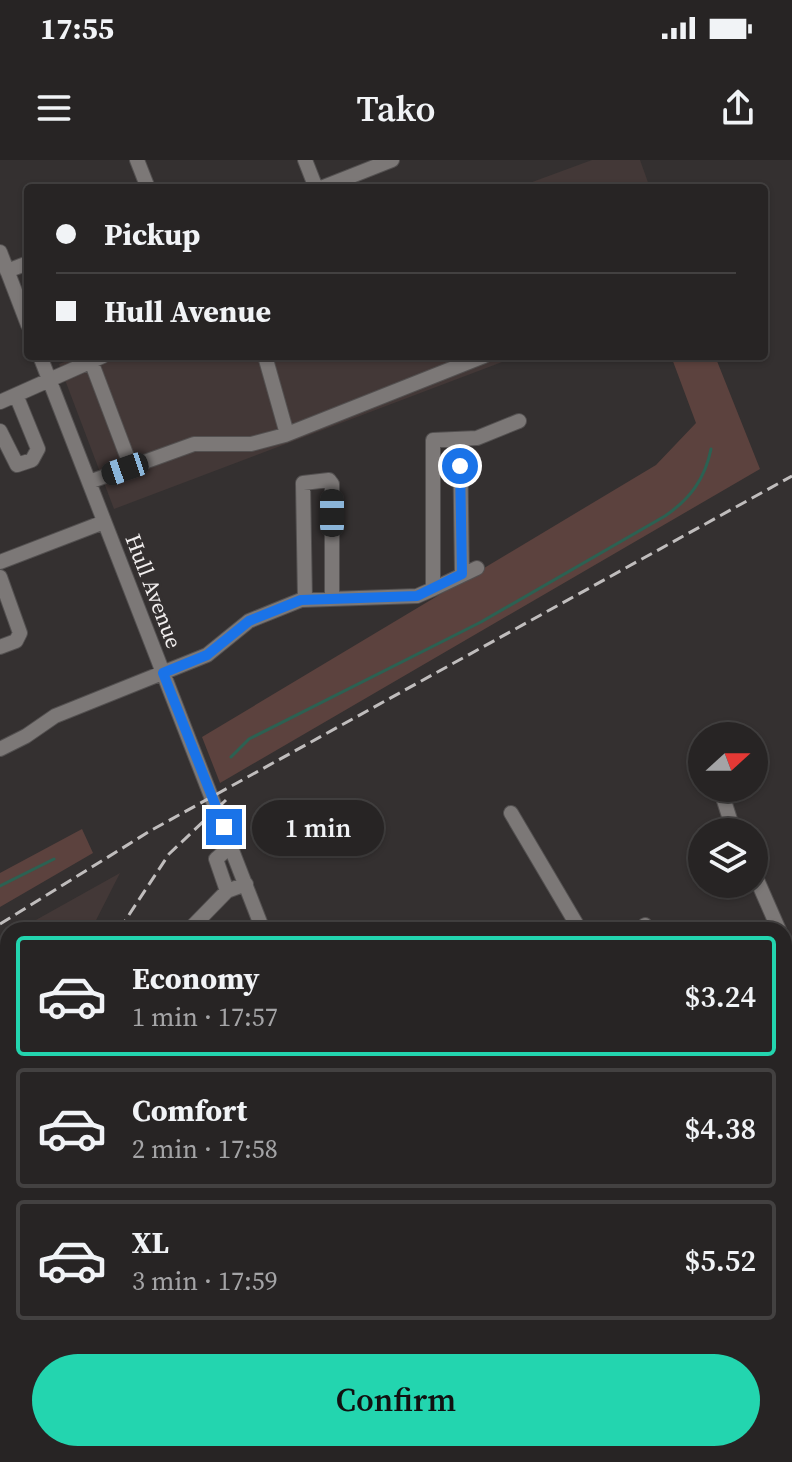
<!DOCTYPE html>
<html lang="en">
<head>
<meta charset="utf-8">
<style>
  :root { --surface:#272424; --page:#333031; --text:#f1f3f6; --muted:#a4a4a6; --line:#434141; --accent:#23d5af }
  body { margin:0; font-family:"Source Serif 4",serif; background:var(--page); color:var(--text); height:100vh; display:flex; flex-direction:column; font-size:30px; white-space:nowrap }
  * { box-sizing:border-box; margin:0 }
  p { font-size:26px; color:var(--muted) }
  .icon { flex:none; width:44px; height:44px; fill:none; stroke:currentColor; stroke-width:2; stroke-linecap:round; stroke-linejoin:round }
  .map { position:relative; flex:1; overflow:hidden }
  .panel { position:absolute; left:0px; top:762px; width:792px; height:540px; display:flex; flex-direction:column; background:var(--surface); border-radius:24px 24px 0 0; box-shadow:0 2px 6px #0004,0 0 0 2px var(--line) }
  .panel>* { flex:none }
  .guide { position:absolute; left:24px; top:24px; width:744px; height:176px; border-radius:8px; box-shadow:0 2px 6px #0004,0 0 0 2px var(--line); display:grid; align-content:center; height:176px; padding:0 32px; background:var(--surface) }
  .needle { width:52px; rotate:69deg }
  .controls { position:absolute; left:688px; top:562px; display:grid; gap:16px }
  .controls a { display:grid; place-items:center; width:80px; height:80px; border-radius:50%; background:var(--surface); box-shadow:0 2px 6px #0004,0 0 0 2px var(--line); font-size:40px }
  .end { position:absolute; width:36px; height:36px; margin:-18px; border:10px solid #1a73e8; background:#fff; box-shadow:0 0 0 4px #fff }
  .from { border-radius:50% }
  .bubble { position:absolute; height:56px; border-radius:28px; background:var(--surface); box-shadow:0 2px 6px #0004,0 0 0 2px var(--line); font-size:26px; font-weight:600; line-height:56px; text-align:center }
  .car { position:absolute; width:24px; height:48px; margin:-24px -12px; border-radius:10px; box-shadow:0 0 6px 2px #0007; background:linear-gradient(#222 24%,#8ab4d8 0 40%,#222 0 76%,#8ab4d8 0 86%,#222 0) }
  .guide b { display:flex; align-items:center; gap:28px; height:76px; font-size:30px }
  .guide b+b { border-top:2px solid var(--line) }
  .guide i { width:20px; height:20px; background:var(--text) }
  ul { padding:14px 0 0; list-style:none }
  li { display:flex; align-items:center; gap:24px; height:120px; margin:0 16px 12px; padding:0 16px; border:4px solid var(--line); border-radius:8px }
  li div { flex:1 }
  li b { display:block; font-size:30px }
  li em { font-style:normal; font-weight:600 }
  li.current { border-color:var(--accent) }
  li>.icon { width:72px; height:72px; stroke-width:1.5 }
  .action { display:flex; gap:16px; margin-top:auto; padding:16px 32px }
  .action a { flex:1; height:92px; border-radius:48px; background:var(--accent); color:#111; font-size:32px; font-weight:600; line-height:92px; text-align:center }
  .status { display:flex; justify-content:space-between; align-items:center; height:56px; padding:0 40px; background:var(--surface); direction:ltr }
  .status svg { height:22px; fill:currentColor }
  header { display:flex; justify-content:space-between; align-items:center; height:104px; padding:0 32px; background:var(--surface); font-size:36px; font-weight:600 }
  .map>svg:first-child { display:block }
  .built { fill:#433837 }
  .green { fill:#5c423e }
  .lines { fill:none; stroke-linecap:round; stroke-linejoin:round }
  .stream { stroke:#2c6152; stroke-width:3 }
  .building { fill:#4b4746; stroke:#666160; stroke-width:2 }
  .minor-casing { stroke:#535050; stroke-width:16 }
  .minor { stroke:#7c7877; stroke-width:14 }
  .rail { stroke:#c0bdbd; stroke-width:3; stroke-dasharray:12 6; stroke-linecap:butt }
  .route { stroke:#1a73e8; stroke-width:10 }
  .labels { text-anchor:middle; stroke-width:6; stroke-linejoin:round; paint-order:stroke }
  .street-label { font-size:22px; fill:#f1eeee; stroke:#343030 }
</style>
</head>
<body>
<div class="status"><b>17:55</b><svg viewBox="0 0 49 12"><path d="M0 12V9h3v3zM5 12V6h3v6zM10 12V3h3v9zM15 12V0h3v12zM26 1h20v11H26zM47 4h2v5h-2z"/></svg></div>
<header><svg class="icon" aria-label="menu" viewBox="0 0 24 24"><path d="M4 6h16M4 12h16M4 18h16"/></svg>Tako<svg class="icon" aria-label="share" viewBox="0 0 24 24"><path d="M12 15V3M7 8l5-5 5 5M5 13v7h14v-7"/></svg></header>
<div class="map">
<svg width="792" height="1302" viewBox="0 0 792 1302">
  <rect width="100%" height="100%" fill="#343030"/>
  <!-- built -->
  <path class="built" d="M592,0H640L650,28H516Z
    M81,196H518L114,349L59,204Z
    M120,713L91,770H18Z
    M8,775V954L0,947V780Z
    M8,1197V1294H108L112,1302H0V1200Z
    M792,1206V1302H546L566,1294H784V1209Z"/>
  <!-- green -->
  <path class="green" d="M671,196H715L760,309L220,623L202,577L656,305L696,263Z
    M82,669L93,693L0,747V713Z
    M0,981L8,988V1074L0,1062Z"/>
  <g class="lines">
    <!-- stream -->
    <path class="stream" d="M231,597L249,579L481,462L665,356C690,339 705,319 711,289
      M0,726L54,699
      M0,1027L8,1038"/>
  </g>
  <!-- building -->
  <path class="building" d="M8,1257V1294H33L36,1302H0V1260Z"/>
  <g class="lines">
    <!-- minor casing -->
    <g class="minor-casing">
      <path id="minor" d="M137,0L148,28
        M305,0L316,28
        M321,28L392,0
        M0,92L28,165
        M7,111L28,103
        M40,196L263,770
        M265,196L287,274
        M91,201L131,307
        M0,242L103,196
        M0,271L17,305L32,300L38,289L16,235
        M460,279L462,414
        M89,322L194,284H251L285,275L484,196
        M0,402L104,362
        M0,417L20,473L16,481L0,487
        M433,429L477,408
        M305,440L303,323L329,320L332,324V439
        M0,589L26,576L55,556L207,495L249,461L301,440L417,436L433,429V280L477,278L519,261
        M720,628L734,672
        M511,653L580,770
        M231,686L216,699L227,731L246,724
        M754,713L779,770
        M645,765L646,770
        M189,770L227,731
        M784,781L792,803
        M784,818L792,815
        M0,1122L8,1120
        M784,1129L792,1151
        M0,1187L8,1184
        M784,1201L792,1198
        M0,1240L8,1238
        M43,1294L47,1302
        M76,1294L79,1302
        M240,1294L243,1302
        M434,1294L437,1302
        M466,1294L469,1302
        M527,1302L547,1294
        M635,1302L656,1294"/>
    </g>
    <!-- minor -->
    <use href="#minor" class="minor"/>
    <!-- rail -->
    <path class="rail" d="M0,764L150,671L792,316
      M119,770L169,694L226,640
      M0,965L8,972
      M784,1220L792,1217
      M172,1294L175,1302
      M227,1294L231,1302
      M570,1302L591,1294
      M599,1302L620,1294"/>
  </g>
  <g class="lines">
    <!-- route -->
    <path class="route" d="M224,667L163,513L207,495L249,461L301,440L417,436L462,414L460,306"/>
  </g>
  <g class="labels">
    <!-- street labels -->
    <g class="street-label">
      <text transform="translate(154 431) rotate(69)" y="8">Hull Avenue</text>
    </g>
  </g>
</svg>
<div class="controls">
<a><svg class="needle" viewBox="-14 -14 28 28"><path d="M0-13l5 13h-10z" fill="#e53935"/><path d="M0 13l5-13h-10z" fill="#a4a4a6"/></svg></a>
<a><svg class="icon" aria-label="layers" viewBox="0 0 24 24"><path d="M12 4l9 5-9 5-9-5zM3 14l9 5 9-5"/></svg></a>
</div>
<i class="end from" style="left:460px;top:306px"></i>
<i class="end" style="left:224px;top:667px"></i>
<div class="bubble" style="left:252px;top:640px;width:132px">1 min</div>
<i class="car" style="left:125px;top:309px;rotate:251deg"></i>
<i class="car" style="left:332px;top:353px;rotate:0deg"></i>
<div class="guide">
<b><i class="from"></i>Pickup</b>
<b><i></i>Hull Avenue</b>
</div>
<section class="panel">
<ul>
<li class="current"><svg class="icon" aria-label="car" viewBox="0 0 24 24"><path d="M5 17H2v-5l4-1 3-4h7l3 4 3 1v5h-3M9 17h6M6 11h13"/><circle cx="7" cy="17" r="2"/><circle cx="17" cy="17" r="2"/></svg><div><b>Economy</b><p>1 min · 17:57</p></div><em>$3.24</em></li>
<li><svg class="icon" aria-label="car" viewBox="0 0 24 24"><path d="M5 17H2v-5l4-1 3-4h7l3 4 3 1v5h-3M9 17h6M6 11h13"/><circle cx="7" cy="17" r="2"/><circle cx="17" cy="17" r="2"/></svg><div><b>Comfort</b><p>2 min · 17:58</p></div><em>$4.38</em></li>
<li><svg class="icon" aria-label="car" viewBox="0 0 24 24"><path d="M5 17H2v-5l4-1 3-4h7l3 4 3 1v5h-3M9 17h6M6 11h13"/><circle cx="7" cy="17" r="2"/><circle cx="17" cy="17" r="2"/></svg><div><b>XL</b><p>3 min · 17:59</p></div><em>$5.52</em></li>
</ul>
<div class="action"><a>Confirm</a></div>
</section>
</div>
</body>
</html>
